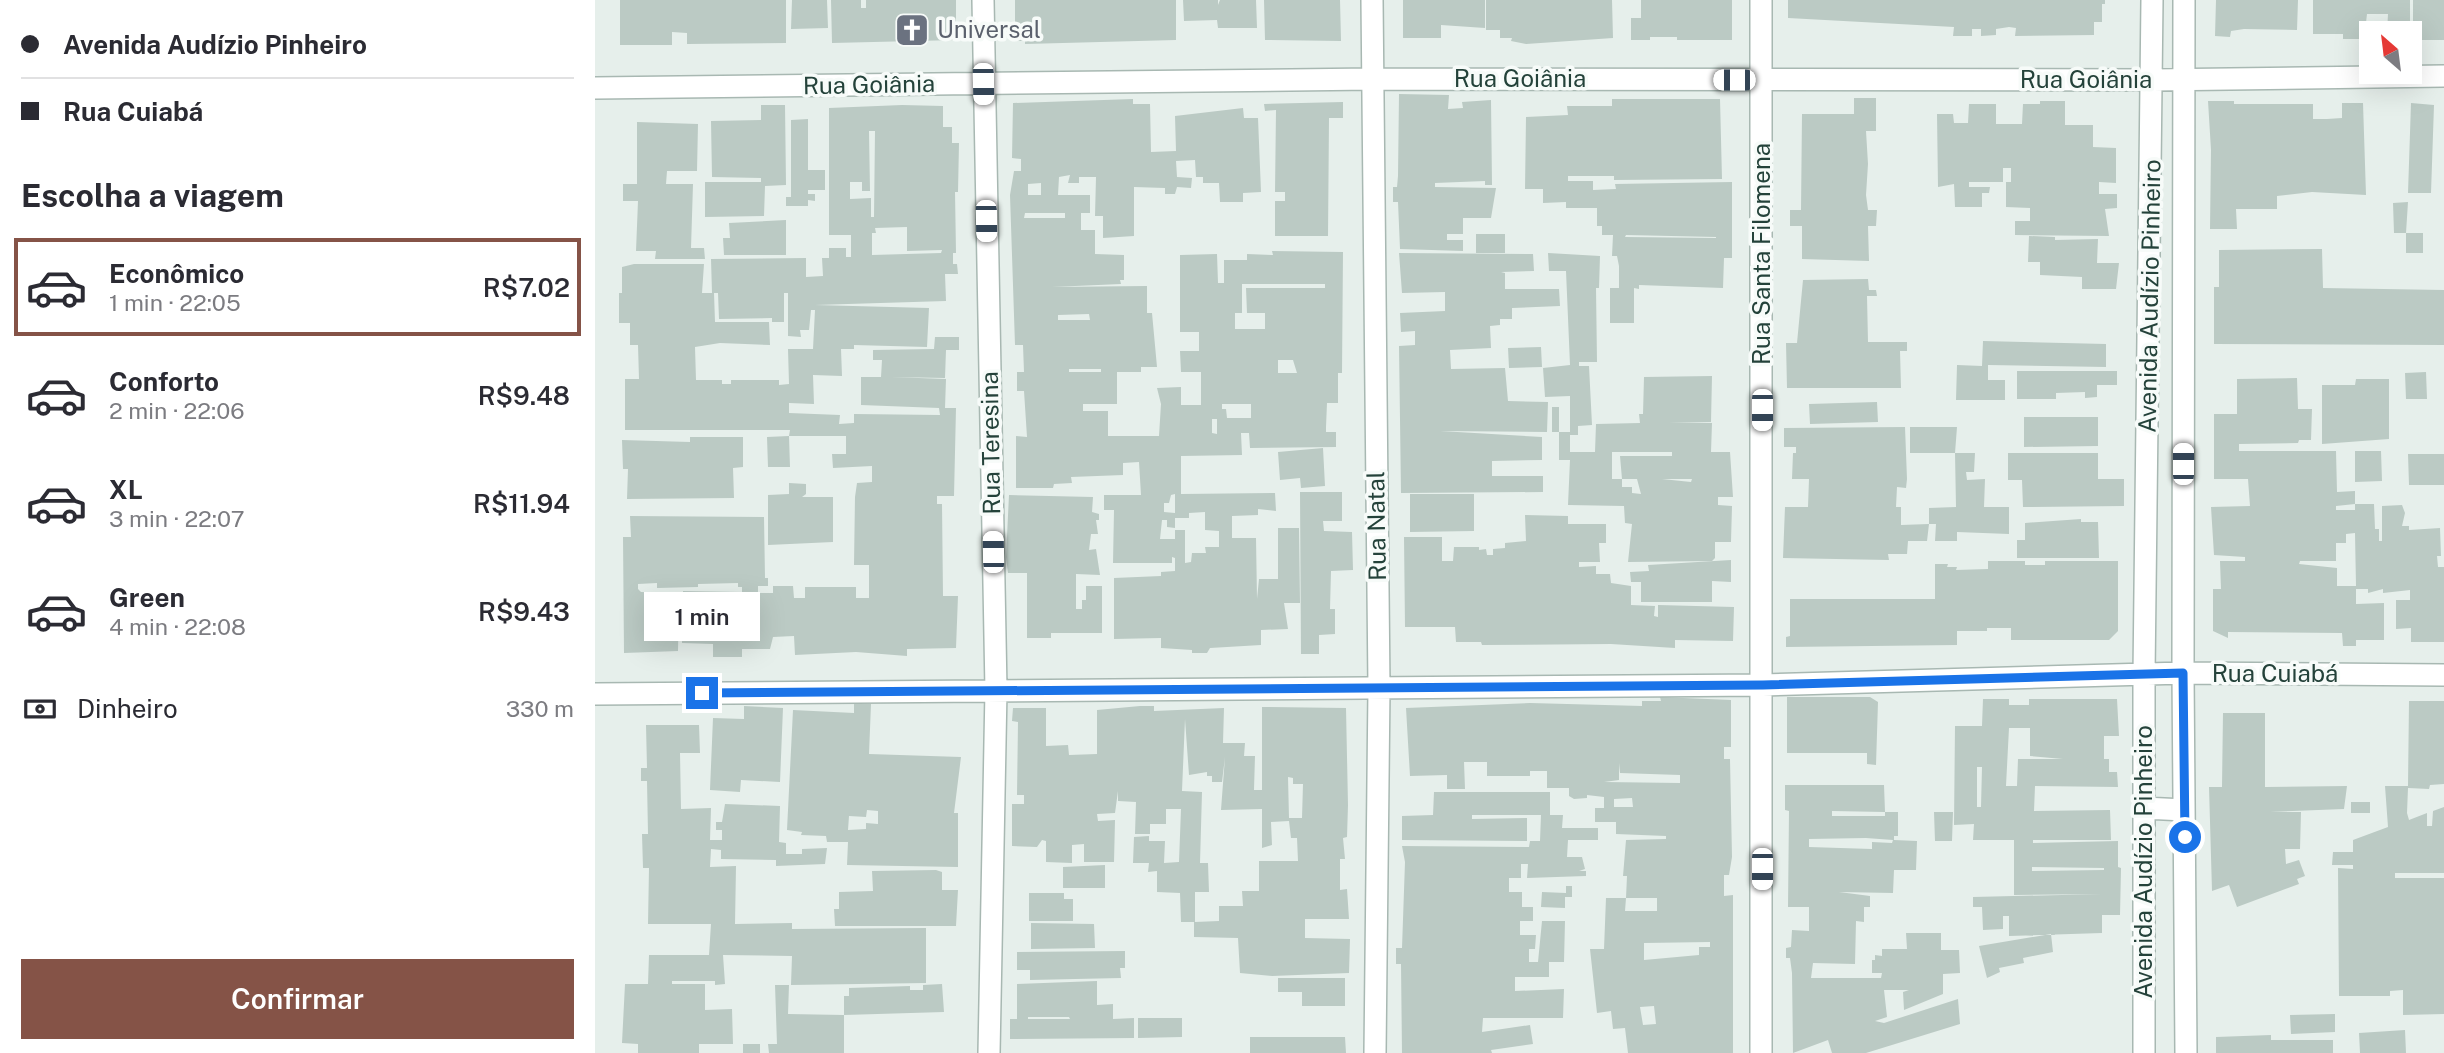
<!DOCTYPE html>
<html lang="pt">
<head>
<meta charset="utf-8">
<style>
  :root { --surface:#fff; --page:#f7f7f7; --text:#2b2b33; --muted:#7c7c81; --line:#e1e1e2; --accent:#855347 }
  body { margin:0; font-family:"Public Sans",sans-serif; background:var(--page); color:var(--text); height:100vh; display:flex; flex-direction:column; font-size:26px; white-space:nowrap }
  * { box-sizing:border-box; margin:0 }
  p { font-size:23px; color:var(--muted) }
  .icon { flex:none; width:38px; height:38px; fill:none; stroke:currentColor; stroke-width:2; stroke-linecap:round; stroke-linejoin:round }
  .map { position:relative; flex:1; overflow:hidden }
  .details { display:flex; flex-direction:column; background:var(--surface); width:595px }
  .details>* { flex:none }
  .hud { display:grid; align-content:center; height:154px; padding:0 21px; background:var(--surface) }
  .needle { width:46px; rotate:332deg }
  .fabs { position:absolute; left:1764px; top:21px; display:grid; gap:14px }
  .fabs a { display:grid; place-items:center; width:63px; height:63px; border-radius:0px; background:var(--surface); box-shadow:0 7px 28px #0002; font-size:35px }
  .end { position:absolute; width:32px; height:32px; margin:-16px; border:9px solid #1a73e8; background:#fff; box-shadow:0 0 0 4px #fff }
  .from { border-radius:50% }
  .bubble { position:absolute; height:49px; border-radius:0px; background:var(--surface); box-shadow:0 7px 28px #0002; font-size:23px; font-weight:600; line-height:49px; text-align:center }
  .car { position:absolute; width:21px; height:42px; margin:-21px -10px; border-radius:9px; box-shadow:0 0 5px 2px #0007; background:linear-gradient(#fff 24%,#345 0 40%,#fff 0 76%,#345 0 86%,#fff 0) }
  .hud b { display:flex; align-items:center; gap:24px; height:66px; font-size:26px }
  .hud b+b { border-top:2px solid var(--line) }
  .hud i { width:18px; height:18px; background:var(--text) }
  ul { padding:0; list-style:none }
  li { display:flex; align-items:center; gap:21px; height:98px; margin:0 14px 10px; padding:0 7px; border:4px solid transparent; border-radius:0px }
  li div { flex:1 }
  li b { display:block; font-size:26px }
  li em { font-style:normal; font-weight:600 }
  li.current { border-color:var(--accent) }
  li>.icon { width:63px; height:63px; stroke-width:1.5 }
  h2 { padding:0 21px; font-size:32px; line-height:84px }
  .pay { display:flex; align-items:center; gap:18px; height:77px; padding:0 21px; font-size:26px }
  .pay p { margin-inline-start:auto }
  .primary-button { display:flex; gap:14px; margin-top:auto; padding:14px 21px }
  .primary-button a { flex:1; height:80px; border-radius:0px; background:var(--accent); color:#fff; font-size:28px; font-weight:600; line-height:80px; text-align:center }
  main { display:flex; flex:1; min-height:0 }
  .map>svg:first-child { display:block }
  .building { fill:#bbcac4; fill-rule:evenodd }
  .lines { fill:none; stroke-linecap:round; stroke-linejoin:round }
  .street-casing { stroke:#a8b8b2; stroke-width:24 }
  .street { stroke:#fff; stroke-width:21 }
  .route { stroke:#1a73e8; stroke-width:9 }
  .labels { text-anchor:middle; stroke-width:7; stroke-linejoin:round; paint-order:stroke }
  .worship-label { font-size:24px; fill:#5b616d; stroke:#f7fbf9; text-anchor:start }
  .street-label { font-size:24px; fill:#24423a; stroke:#f7fbf9 }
</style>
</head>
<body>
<main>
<section class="details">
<div class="hud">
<b><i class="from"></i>Avenida Audízio Pinheiro</b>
<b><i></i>Rua Cuiabá</b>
</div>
<h2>Escolha a viagem</h2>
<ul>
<li class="current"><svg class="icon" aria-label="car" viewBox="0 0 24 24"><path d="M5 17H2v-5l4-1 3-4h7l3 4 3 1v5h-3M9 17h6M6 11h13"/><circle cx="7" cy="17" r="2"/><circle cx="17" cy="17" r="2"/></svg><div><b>Econômico</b><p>1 min · 22:05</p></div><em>R$7.02</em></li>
<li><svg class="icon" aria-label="car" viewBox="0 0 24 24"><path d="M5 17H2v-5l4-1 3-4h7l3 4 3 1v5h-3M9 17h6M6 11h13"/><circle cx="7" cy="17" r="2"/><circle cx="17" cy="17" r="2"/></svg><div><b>Conforto</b><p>2 min · 22:06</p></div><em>R$9.48</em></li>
<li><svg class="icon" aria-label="car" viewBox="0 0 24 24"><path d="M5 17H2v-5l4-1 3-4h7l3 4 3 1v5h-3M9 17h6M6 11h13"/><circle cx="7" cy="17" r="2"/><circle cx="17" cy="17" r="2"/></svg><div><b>XL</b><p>3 min · 22:07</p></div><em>R$11.94</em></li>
<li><svg class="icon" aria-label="car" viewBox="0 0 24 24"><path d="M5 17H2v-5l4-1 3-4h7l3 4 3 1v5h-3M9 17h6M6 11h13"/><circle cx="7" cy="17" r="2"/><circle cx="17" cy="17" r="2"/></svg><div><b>Green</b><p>4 min · 22:08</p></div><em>R$9.43</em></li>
</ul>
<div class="pay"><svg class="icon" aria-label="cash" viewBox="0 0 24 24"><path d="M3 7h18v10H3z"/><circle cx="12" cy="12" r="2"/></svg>Dinheiro<p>330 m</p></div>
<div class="primary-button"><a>Confirmar</a></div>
</section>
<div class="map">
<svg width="1849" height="1053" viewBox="0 0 1849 1053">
  <rect width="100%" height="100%" fill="#e6efeb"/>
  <!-- building -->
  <path class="building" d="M25,0H191V43L92,44V33L77,32V45H25Z
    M197,0H232L233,28L196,29Z
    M236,0H266V8H271V0H361V40L237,43Z
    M420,0H581V40L430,44V41H420Z
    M588,0H623V5L625,0H661L662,28H623L622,20L589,21Z
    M669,0H745L746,41L670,40Z
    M808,0H890V28L846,25V38H808Z
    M891,0H1017L1018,38L931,44L916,41L917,38H905V30H891Z
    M1046,0H1137V40H1082V37H1055V40H1036V18H1046Z
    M1193,0H1510V4H1507V22H1499V35L1420,36L1421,28L1414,27L1401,29V35L1386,36V29H1377V36H1358L1359,27L1193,18Z
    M1621,0H1703L1702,30L1649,29L1636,31L1635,37L1620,36Z
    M1718,0H1815V33H1792L1793,14H1772L1769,39H1748V34H1718Z
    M1818,0H1849V40H1818Z
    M804,94L854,95L853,109L868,108L867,102L896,100L897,185H890V181L840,183V187L901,188L896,218H868V234H852V240H868V251L805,249L803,202H798V187H802L803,176Z
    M1259,98H1281V131H1271L1273,164L1271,195L1273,210H1282L1281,226H1273L1274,261L1207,259V226H1195V210H1206L1207,114H1259Z
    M538,99V104H555L556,152L581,151L580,116L648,108L649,118H663L666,192L648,193V202H625L624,183H608V177H601L600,160L581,161L582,177L597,178L596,188L582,187L580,194H570V188L539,187V236L508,238V216H500L501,177H484V183H473L475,175L464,177L463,195H495V213H486V230H500V254L529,255V280H525L526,284L457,287L552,286V313H557L562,367H546V372H522V404H488V411H513V436H564L566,404L562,388L586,387V405H606V372H586L585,351H604V332H585V255L622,254L623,283H629V260H652V254L678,255L677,251L748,252L747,373H743V403H732L731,427V432H741V447L655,448L654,433H646L647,455L586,456V494L680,493L681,511L663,509V515L637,516V538H661L662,599L664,579H683V528H704L705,603H689L693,629L666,630V645L615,648L612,653H597V650L566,648V638L519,639V578L566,576V572L580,571V558L577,557V563H518L519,510H509V495H546L544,462L528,463V475L476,477L477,483L459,484L458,488H421V436L432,437L429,391H422V372H429L428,345H420L415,195L419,171H426V159L417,158L418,103ZM446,183V195H433V184ZM430,213H470V218H429ZM647,284H730V288H651L652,313H670V329H640V313H647ZM494,314L495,320H463V315ZM683,360H698L702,373H683ZM474,369H506V372H474ZM627,404H656V418H632L631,409H627ZM617,419H622V434L617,433ZM580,494V513L569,512V503H574L576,495ZM610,512V530L624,531V547H610L611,553H597L596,562L590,563V530H580V539H565L567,520H572V527L580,528V518H594V513Z
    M1017,99H1125L1127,179L1019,180V176H973V181H998V190L1021,189L1020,184L1137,182V258H1129L1128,288L1044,285V289L1039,288V323H1015V288H1024V266L1022,256H1017L1018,235H1007V226H1002V208H971V202L948,203V189H930L931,117L973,115L972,106H1017ZM1031,235L1121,237V238L1030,237Z
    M1445,101H1470V125H1498V147L1521,148V183L1504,182V194H1522V208L1510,209L1514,236L1420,235V221H1435V208L1411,207V182H1416V168H1408V182H1374V187H1395L1394,193H1387V207H1360L1359,184L1343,187L1342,114H1358L1359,123H1373L1374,104H1401V124H1427L1428,104H1445Z
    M1613,101H1639V104H1718V119H1732L1747,118V103H1768L1771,195L1717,192L1682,196V209H1641L1642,229H1615L1616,150Z
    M748,102V118H734L733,236H680V201H690V192H680L681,110L670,111L669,104Z
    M1816,103L1839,105L1836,193H1813Z
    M166,105H190L191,185L170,186L169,216L110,217V182H166V178L117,177L116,121L166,120Z
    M307,105L348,106V127H357V143H364L363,192H360L361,253H358V264H362L363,274H350L351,301L220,305L334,308L332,347L259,345V349H246L247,376L218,375L219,404L194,403V413L245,415L244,424L259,423V414L345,415L344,408L266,405V377H286L287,360H278V350L339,349L340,337H364V350H351L350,378L296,377L351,379L350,408H361L359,496H342V504H347L348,596H363L361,648L312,649V656L261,652L200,655L199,636L178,637L175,649H147V657H118V644L87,643L88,591L147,592V587H143V583L103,584V587L62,588V583L43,584V589L46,592L84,593L83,651L29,653L28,537H36L35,516L169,517L170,578H173V586H163V593H178V586H198L199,598H210V587H261V598H274V565H259L260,497L262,483L277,482V466L238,468L237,454H251V436H194L195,467H173L172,437L194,436L195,430H30V379H44L43,345H35V323H24V293H27V267L39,264H109L107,293H117L116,259L211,258V277L228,276L227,258H234V248H251V257H256V235H234V108ZM274,131H280L279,217H276V198L255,199V182H267V191H275ZM312,227V251L347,250L346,253L277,255V233H281L280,228ZM119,293H123L124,319L177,318V322H189V293H193V336L206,337L205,330H214L216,310H220L218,349H193L194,384L184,385V380H136V384H127V380H101L100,347L125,343L175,345L174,322H120Z
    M213,119V170H230V190H213V194H220V201L213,200V206H191V197H196V120Z
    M42,122L103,124L102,171H72L71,184H98L96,248H109L110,259H60L61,251H41L43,201H28V184H42Z
    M1813,202L1811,233H1799L1798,203Z
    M191,220V255H129L128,238H135L134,223Z
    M1811,233H1828V253H1811Z
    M881,234H910V253H881Z
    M1434,236L1460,237V240L1503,239L1502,263H1524L1521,289H1487V277L1445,275V262H1433Z
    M1727,249L1728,288L1849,290V345L1619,344V287H1624V250Z
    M804,253L938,254L939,271L906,272L910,273V289H964L965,306L917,308V319H905V325L895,326L896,348L855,350L856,369L910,368L913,401L953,402L952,432L845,431L947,437V460L897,461V476H948V492L806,493L804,346L820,345V331L806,332L805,313L850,311V292L807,293Z
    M953,253L1005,256L1004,288H1001L1002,362H984V366H994L997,425L983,426V435H975V452H1000L1001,424L1045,423L1044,414H1048L1049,377L1117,376L1116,422H1074L1117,423L1116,452H1135L1138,497H1123V505L1137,506L1136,542H1120V558L1117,561L1033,562L1037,524L1030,523L1029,506L973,505L975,460H964V432H975V396L950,397L948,368L975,365L971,271H954ZM1017,452H1077V456H1025L1027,479H1017ZM1027,479H1042L1046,494L1037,493V487H1027ZM1067,479H1097L1096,482Z
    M1273,279L1274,290H1281L1282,296H1272L1273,342H1312V351H1305L1306,388H1192L1191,343H1202L1208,280Z
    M1388,341L1511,344V367L1393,365V380H1410V400H1361L1362,365L1387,366Z
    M946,347L947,367L914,368L913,348Z
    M1422,371H1522V385H1502V397L1490,398V392L1461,393V399H1422Z
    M1831,372L1832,399H1811L1810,373Z
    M1702,378L1703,409H1717L1716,440H1704L1703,443L1644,444V451H1741L1742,492L1760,491V504H1779L1780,529H1784V541H1787V506L1807,505L1810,513L1807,526H1814V530L1845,528L1846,556H1842L1843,567H1849V642H1816V628L1801,629V600H1815V590L1788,593V589L1773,593V589H1761V604L1789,603V640H1761V646H1748L1747,633L1633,632V638L1618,631V589H1626L1625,561H1650V557L1619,555L1616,507L1655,506L1653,479H1619V414H1642V379ZM1760,504V510H1741V506ZM1760,533L1761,586H1742V568L1704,564L1705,561H1741V543H1751V534Z
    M1761,379H1794V439L1727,444V385H1760Z
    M1282,402L1283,422L1215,424L1214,404Z
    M957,407H964V432H957Z
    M1429,417H1503V446L1429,447Z
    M1310,427L1312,479L1311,488L1302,487L1301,507H1306V525L1334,524L1332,541H1313L1312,554H1293L1294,560L1188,558L1190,507H1213L1214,479H1197L1198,453H1201V447H1189V428Z
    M1315,427H1362L1360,453H1380L1379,472H1371L1372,480L1390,479L1389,507H1414V534L1362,532V541H1340L1341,524H1334V508L1361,507L1360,453H1315Z
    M95,437H148V467L138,468L139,498L32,499L33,469H28L27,440L95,442Z
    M728,448L730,486L706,488L705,478L685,480L683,452Z
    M1760,451H1786L1787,481L1760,482Z
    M1413,453H1503V479H1529V506L1428,507L1427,480H1413Z
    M1813,454H1849V485H1814Z
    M194,483L211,484V494L207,497H238V542L173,545V495L194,494Z
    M705,492H747V521H728L729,531L757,532L758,570L736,571L735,609H740V634L724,635V654H706Z
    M815,494H879V531L815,532Z
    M414,495L498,497L497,512L504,514V520H501L503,534H496L494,550L501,549L505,575L481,574V609H487V600H491V586H507V633H456V638H432V573H413L411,557Z
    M930,515L973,516V524H1011V543H1004L1005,562H984V567L1001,566V574H1015L1016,583L1036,586V605L1060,606L1059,616L1063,617V605L1139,607L1138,641L1080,640V648L1016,644L887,645L886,642H861L860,627H810L809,537H847V561H858L859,547H884V550L891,549L892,555H898V549L910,548V543L931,541Z
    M1486,519V522H1503L1504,558H1422V540H1430V523Z
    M1136,560V582L1117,581V602H1046V582H1036L1035,572L1054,571L1053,565Z
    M1393,561H1430V565H1450V561H1523V631L1514,640H1416V628H1392V631H1362V645L1191,647V637L1195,636V599H1340V564H1353L1352,567H1362L1361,570L1393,569Z
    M1065,697L1136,700V747H1129V759H1135L1137,857L1134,875H1129V896L1138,895V1053H1033L1030,1028L1018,1029L1016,1011L1002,1013L995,949H1009L1011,898H1031L1030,911H1062V898H1031L1032,876H1028L1031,840L1071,839V836L1021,834V822H1000V808H1009V797L992,795V798L979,799L974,796V788H952V771H935V776H892V762H869L870,789H852V775L815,776L811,708L935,703L1047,706V701H1066ZM1024,763L1025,773L1085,775V783L1009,782L1024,780ZM1037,798L1038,807H1019V799ZM1115,942V947H1104V955L1049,960V943ZM1059,1006L1061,1024L1048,1025L1045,1007Z
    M1192,697H1275L1283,702L1281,765L1272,764V753H1192Z
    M1388,699H1414V705H1434V699H1522L1524,736H1509V759H1514V772H1522L1523,787L1440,786L1439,811L1515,810L1516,840H1438V843L1523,841V867L1526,868L1525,915H1507V933L1414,936V916H1408V929L1388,930L1387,907H1378V897L1508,894L1419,895V840H1378L1379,824L1359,825L1360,726H1387ZM1414,728H1435V756L1468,759H1423L1422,786H1411ZM1382,767H1387L1386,807H1382ZM1437,867L1509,868V870L1437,871Z
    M1814,701H1849V784L1835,785L1834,789L1813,788L1812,813L1814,820L1832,813V826H1837L1838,811L1849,807V873H1800V878H1849V1014L1808,1015V990L1795,991V996H1744L1743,868L1758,869V865H1737L1738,852H1758V840L1793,827L1790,786H1813Z
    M259,704H276L274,754L366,757L359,813H363V867L252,865L253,842H232L231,836L206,835L207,832L192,830L198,710L259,713ZM272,810L283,811V824L271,823V829L253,830L254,816L271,817Z
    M149,706L188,708L185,782L146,780L145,792L115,790L118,718L149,719Z
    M545,706H559V711L629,708L628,743H650L649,756H660L659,790H667V707L751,708L753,805L752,837L748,838L750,859H745V890L752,889L754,919H710V938L755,939L754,973L677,976L645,973L643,938L599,937V922H586L585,893L562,892V871L553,872L554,863H538L539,837L554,836V841H570L569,863L584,862L586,809H571V824H555V834H540L541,802L523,801V791L520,813L502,814L503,821L520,820L519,862H489V844L477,845V863L451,862V841L447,840L442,847L417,846V804H429V795H422L423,722L417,721L418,708H451V746L473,745L474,755L502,754V710ZM590,719L594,775L612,772V776H617V782H627L630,757L626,810L667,809V848L677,845L676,822L694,821L696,838H702L703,861H664V891H647L648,906H624V921L600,922V892H614L613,863H605L607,792L587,791ZM693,777L698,778V784H708L707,818H694Z
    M1628,713H1670V787L1752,786L1749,809L1675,812H1706L1705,849H1690L1691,864L1704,860L1710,876L1702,879L1704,884L1642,907L1634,885L1617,891L1614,787H1627Z
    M51,725H104L105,753H85L86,809L116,808L115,840H127V830H121V822H127L130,804L185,806L184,842L191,843V854H207V849L232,848L230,864L181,866V860L126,859V850L116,849L115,867L141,866L140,924L197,923V929L331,928V983L196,985L197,956L128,955L130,984L120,985V981H77V984H110V1010L137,1009L138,1044H104V1053H43V1044L27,1043L30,984H53L54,955H114L116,924H53L54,868H48L47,834H53L52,781H46V768H52Z
    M1190,785H1289L1290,812H1303V836H1299V840L1322,841L1321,870H1299L1298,893L1244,892L1275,896V907H1269V922L1261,921L1260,964L1218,963L1216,978H1286L1287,973H1277V960H1280V955L1287,956V949H1312L1311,933H1346V950H1364L1365,973L1348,974V994L1309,1010L1308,992L1314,990H1289L1292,1017L1280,1021L1289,1023L1363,999L1365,1024L1271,1053H1237L1233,1040L1198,1053L1197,973L1195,958H1191V948L1196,947L1197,930L1214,931V907H1193L1194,811L1190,810ZM1237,811L1290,812V816H1237ZM1271,838L1298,840L1297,843L1277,842V849L1214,847V839Z
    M839,792H955V815H968L967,828H1003V840H973L972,857H987L990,869L984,871H991V876L932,878L933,864H926V878H914V892H927V907H938V921H925V935H941L940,949H934V962H943L947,921H970L969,962H954V977H920V991L969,989L968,1018H888L887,1032L935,1025L938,1044L896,1050L897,1053H807L806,964H801V948H807L810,862L807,846L934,847L935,841H945L946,815H877V819L932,818V841L807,840V816L838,815Z
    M1756,802H1775V813H1756Z
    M1339,812H1358L1357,841H1340Z
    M510,865V888H468V867Z
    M341,870L347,872V890H363L361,926H240L239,909H244V892L278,891L277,871Z
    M971,886H977V897H970V908L946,907L947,892L971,893Z
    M434,893H469V899H478V921H434Z
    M436,923L499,924L500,948L436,949Z
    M1456,934L1458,952L1428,958L1429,963L1404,968L1405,972L1392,978L1384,946Z
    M530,951V968H525L526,978L435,980V970H422V952Z
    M683,978H750V1006H707V992H683Z
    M502,981V1005L518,1004V1019L539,1018V1038L415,1039V1019H422V984ZM474,1017L475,1019H433V1017Z
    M347,984L349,1012L249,1015V1053H174L173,1044H182L180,985H194L193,1014L249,1015V996H254V988L315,986V990H328V985Z
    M1740,1014V1032L1696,1034L1695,1015Z
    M543,1018H587V1037L543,1038Z
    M1810,1030L1811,1053H1765L1764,1033Z
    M1676,1035V1040H1738V1053H1621V1037Z
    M655,1037H750L751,1053H655Z
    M148,1044H165V1053H148Z"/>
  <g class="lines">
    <!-- street casing -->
    <g class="street-casing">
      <path id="street" d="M388,0L401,690L394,1053
        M777,0L784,688L780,1053
        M1589,0L1588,673L1591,1053
        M0,88L777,79L1558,80L1849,76
        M0,694L1168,685L1588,673L1849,675
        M1549,808L1589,810
        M1166,1053V0
        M1549,1053V675L1557,0"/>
    </g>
    <!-- street -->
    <use href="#street" class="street"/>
  </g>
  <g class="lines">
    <!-- route -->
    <path class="route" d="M107,693L1168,685L1588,673L1590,837"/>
  </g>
  <!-- icons -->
  <defs>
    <g id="church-square" transform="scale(1.75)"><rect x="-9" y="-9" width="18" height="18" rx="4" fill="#6b7280" stroke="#f7fbf9"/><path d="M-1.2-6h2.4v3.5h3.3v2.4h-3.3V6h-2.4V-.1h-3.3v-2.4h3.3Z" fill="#fff"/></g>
  </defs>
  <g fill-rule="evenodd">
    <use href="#church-square" x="317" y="30"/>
  </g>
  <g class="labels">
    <!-- worship labels -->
    <g class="worship-label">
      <text x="342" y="38">Universal</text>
    </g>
    <!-- street labels -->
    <g class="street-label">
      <text x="925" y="87">Rua Goiânia</text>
      <text x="1491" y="88">Rua Goiânia</text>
      <text transform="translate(274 85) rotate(-1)" y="8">Rua Goiânia</text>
      <text transform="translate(1167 254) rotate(-90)" y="8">Rua Santa Filomena</text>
      <text transform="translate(1555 296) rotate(-89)" y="8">Avenida Audízio Pinheiro</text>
      <text transform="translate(396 443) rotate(-91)" y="8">Rua Teresina</text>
      <text transform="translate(782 526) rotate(-91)" y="8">Rua Natal</text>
      <text x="1680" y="682">Rua Cuiabá</text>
      <text transform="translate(1549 862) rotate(-90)" y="8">Avenida Audízio Pinheiro</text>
    </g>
  </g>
</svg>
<div class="fabs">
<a><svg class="needle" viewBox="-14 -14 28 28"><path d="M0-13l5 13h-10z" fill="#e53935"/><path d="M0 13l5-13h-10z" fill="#7c7c81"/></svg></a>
</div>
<i class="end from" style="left:1590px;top:837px"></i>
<i class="end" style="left:107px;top:693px"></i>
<div class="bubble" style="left:49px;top:592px;width:116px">1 min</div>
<i class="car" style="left:1139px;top:80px;rotate:270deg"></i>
<i class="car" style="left:388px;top:84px;rotate:179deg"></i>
<i class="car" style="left:391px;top:221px;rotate:179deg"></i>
<i class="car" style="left:1167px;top:410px;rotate:180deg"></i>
<i class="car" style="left:1588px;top:464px;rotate:0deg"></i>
<i class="car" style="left:398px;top:552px;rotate:359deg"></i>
<i class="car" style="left:1167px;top:869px;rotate:180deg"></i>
</div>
</main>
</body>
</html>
